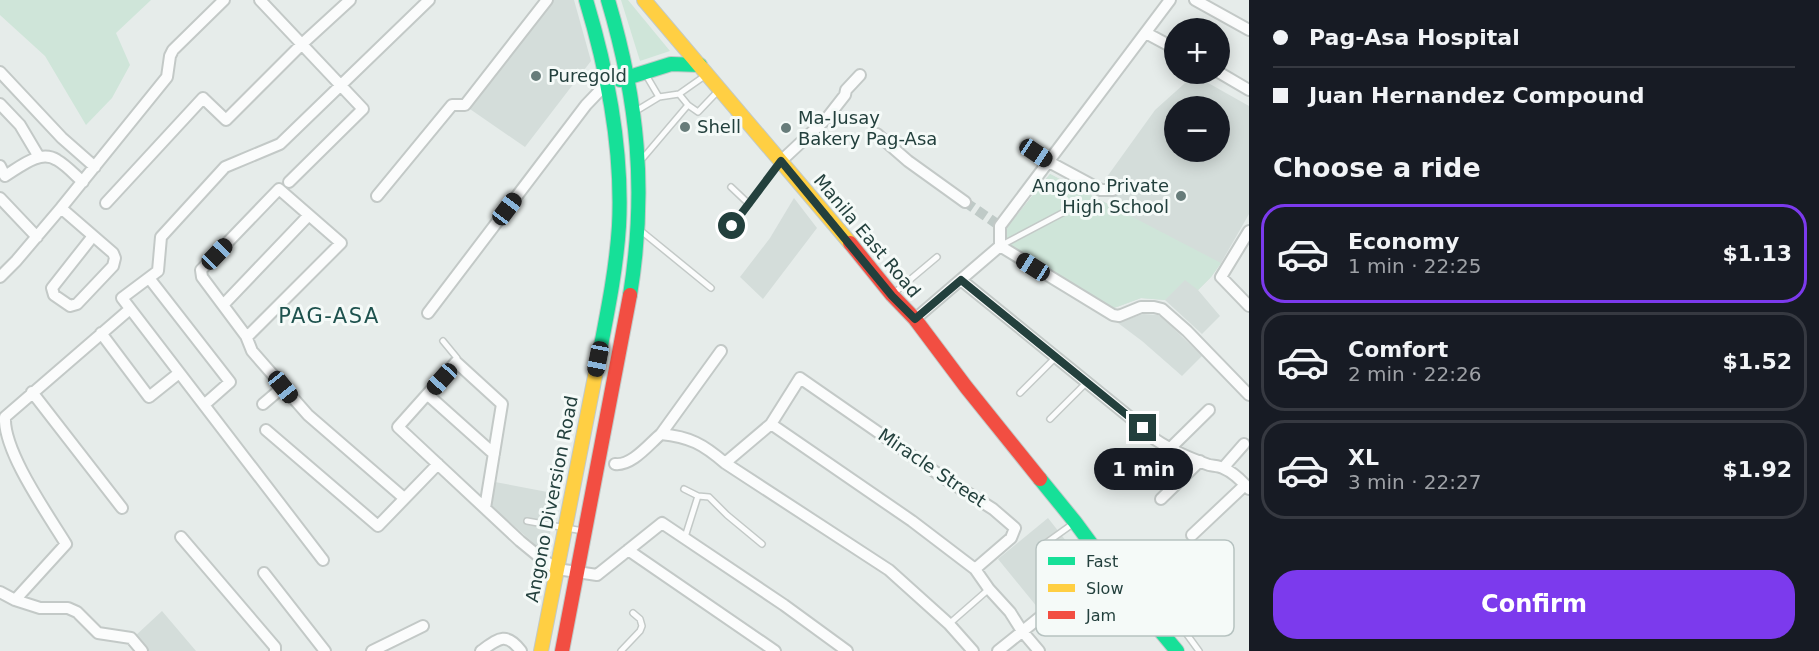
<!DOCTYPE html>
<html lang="en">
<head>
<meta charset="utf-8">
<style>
  :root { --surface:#171b24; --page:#20242c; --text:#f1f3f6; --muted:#9ea1a6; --line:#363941; --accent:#7c3aed }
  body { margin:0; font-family:"DejaVu Sans",sans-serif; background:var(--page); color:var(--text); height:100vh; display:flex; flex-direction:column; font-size:22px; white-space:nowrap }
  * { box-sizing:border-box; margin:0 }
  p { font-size:20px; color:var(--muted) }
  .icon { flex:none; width:33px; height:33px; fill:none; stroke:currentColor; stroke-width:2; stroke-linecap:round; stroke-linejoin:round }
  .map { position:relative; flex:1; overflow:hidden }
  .details { display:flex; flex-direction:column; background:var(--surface); width:570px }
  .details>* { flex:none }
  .banner { display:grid; align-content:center; height:132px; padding:0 24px; background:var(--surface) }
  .tools { position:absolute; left:1164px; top:18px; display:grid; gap:12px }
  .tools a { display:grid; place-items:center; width:66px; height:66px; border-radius:50%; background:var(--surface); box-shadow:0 3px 15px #0003; font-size:30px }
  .end { position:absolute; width:27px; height:27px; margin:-14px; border:8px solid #23403d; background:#fff; box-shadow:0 0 0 3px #fff }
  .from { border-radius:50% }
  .bubble { position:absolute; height:42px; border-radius:21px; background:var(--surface); box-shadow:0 3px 15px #0003; font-size:20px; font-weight:700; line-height:42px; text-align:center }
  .car { position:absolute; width:18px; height:36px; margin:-18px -9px; border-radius:8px; box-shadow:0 0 4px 2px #0007; background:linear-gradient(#222 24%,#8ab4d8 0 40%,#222 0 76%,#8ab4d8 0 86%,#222 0) }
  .banner b { display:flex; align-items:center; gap:21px; height:57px; font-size:22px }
  .banner b+b { border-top:2px solid var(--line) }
  .banner i { width:15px; height:15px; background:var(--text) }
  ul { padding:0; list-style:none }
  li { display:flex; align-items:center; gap:18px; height:99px; margin:0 12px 9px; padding:0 12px; border:3px solid var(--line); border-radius:24px }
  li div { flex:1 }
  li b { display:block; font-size:22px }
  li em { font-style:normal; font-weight:700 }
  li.current { border-color:var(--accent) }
  li>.icon { width:54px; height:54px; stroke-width:1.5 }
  h2 { padding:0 24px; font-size:27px; line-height:72px }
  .button { display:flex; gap:12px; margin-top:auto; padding:12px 24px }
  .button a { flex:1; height:69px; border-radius:24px; background:var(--accent); color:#fff; font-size:24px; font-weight:700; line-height:69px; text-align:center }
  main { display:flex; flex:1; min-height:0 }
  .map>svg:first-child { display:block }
  .built { fill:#d4ddda; fill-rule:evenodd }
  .green { fill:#cfe5d9 }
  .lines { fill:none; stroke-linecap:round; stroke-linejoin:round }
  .street-tunnel { stroke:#bfcac7; stroke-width:10; stroke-dasharray:10 5; stroke-linecap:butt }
  .lane-casing { stroke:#c3c9c7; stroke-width:8 }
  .street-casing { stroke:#c3c9c7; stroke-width:14 }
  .fast-casing { stroke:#c1c9c7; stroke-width:16 }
  .slow-casing { stroke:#c1c9c7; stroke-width:16 }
  .jam-casing { stroke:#c1c9c7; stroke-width:16 }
  .lane { stroke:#fbfcfc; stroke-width:5 }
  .street { stroke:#fbfcfc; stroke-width:10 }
  .fast { stroke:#16e098; stroke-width:14 }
  .slow { stroke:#ffcf43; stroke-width:14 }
  .jam { stroke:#f24e42; stroke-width:14 }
  .route { stroke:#23403d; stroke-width:8 }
  .poi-dot { fill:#677c7a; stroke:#f5faf8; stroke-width:2 }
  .labels { text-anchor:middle; stroke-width:6; stroke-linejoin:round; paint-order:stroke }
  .poi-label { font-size:18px; fill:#23403d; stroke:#f5faf8; text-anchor:start }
  .street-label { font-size:18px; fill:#23403d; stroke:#f5faf8 }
  .quarter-label { font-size:21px; letter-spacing:1.5px; fill:#1e524e; stroke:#f5faf8 }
  .key { fill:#f5faf8; stroke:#b6c2c0; stroke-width:1.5 }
  .key-label { font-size:16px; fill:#23403d }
</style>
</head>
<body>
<main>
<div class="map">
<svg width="1249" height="651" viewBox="0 0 1249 651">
  <rect width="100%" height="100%" fill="#e6ecea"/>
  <!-- built -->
  <path class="built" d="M552,0H574L591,61L525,147L467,107Z
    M1194,75L1249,106V214L1221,263L1211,277L1198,290L1220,316L1202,334L1165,300L1141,298L1114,308L1012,246L1006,237L1005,230L1050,174L1108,204L1118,188L1104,181L1155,110ZM1174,106H1220V152H1174Z
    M794,198L817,228L763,299L740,277L770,238Z
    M1143,314L1158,315L1170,325L1202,356L1182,376L1142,341L1118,323Z
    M495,482L558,494L546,554L490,505Z
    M1048,518L1088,569L1038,608L998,559Z
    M162,611L196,651H146L134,637Z"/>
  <!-- green -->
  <path class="green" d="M0,0H151L116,33L130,65L112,98L86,125L45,56L0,15Z
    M621,0H628L670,51L640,61Z
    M1050,174L1221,263L1211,277L1198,290L1185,280L1165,300L1141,298L1114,308L1012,246L1008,242L1005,230Z"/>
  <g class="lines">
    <!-- street-tunnel -->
    <path class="street-tunnel" d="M965,202L1000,226"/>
    <!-- lane casing -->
    <g class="lane-casing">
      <path id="lane" d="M646,75L659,97
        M679,94L688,105L698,112L718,91
        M636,111L659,97L679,94L706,75
        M1023,145L1049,162
        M643,158L688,105
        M731,187L749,204
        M732,226L780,162
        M640,230L711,288
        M1000,246L1070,209
        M893,294L937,257
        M443,341L457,358V361
        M1020,393L1055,358
        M1050,419L1086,383
        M684,489L698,496L709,497L727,515L762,544
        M527,521L583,531
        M1074,523L1046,543L1064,565L1090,547
        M685,537L698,496
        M1154,621L1166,615L1175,618L1199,651
        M949,624L989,589
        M621,651L640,631L642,626L640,619L633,613"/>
    </g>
    <!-- street casing -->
    <g class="street-casing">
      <path id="street" d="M260,0L363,109L289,182
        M1195,0L1249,30
        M1146,33L1174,48
        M0,72L62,138L95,167
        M1220,73L1249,90
        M0,104L20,125L39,157
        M877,134L908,161L965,202
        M781,161L827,118L845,95L846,90L860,75
        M1049,162L1101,190H1113
        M0,166L5,176C20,167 40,149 57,160C66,165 75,175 83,182
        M377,196L452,105H465L547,0
        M0,198L37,237
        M106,203L203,98L226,120L302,44L350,0
        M61,208L113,253L115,258L113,266L77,304L70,306L54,295L52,288L93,236
        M1249,231L1221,277L1249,306
        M1000,246L1113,315L1119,316L1141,307H1154L1162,309L1187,331L1249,395
        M1000,246V226L1170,0
        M0,277L16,261L61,208L167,77L170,56L173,50L224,0
        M149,278L230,382L204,405
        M961,280L1143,428
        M224,304L309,215
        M428,313L586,105L608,82
        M915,319L1000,246
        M101,333L149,397L179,373
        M247,337L341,243L279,189L201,270L202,277L246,336L252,351L308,415L404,498
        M32,392L122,508
        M428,395L494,454
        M263,404L283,387
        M771,424L912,521L975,569L989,589L1010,612L1022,631L1039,651
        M266,430L378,526L438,464
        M661,434L721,351
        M1149,435C1166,448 1189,458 1209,465C1214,466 1219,466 1223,468C1233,472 1242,481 1249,489
        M725,463L771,424L800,378L944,478L993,509L1015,528L1011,538L975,569
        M615,464C632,466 649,444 661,434C690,437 703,444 725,463L889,570L949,624L973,651
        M1223,468L1244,444
        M1140,478L1209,410
        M1161,499L1200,461
        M485,508L502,404L456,362L398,427L520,541L542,559L557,569L597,575L662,523L784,605L847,651
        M1192,535L1245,485
        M181,537L275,647V651
        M628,550L775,651
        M323,560L122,298L158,271L161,237L225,167L280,144L429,0
        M264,573L325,651
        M0,592L15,600L40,608H68L77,612L98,633L131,638L142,651
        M15,600L66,544C47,513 3,451 5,417L130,309
        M372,651L423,626
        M481,651C498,639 506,631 521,651
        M998,651L1106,564"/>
    </g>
    <!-- fast casing -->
    <g class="fast-casing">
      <path id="fast" d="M586,0C608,73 623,149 619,226C616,273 606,319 597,366
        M608,0C638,101 647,190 630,295
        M620,80L671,64L700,65
        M1040,479L1075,522L1114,575L1177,651"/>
    </g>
    <!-- slow casing -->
    <g class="slow-casing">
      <path id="slow" d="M644,0L850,243
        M541,651L597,366"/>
    </g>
    <!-- jam casing -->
    <g class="jam-casing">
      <path id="jam" d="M850,243L892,295L915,319L966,387L1040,479
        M562,651L630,295"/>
    </g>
    <!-- lane -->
    <use href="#lane" class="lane"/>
    <!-- street -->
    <use href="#street" class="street"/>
    <!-- fast -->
    <use href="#fast" class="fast"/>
    <!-- slow -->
    <use href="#slow" class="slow"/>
    <!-- jam -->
    <use href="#jam" class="jam"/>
  </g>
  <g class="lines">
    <!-- route -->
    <path class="route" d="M732,226L781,161L892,296L915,319L961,280L1143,428"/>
  </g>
  <!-- markers -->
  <g class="poi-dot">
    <circle cx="536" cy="76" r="6"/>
    <circle cx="685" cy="127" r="6"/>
    <circle cx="786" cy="128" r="6"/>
    <circle cx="1181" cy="196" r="6"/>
  </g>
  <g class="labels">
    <!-- poi labels -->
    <g class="poi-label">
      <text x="548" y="82">Puregold</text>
      <text x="798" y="124">Ma-Jusay<tspan x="798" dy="21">Bakery Pag-Asa</tspan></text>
      <text x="697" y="133">Shell</text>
      <text x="1169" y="192" text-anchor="end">Angono Private<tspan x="1169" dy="21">High School</tspan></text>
    </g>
    <!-- street labels -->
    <g class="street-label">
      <text transform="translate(867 236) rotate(50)" y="6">Manila East Road</text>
      <text transform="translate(932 468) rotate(34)" y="6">Miracle Street</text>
      <text transform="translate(552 499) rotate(-79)" y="6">Angono Diversion Road</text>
    </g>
    <!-- quarter labels -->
    <g class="quarter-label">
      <text x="329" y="323">PAG-ASA</text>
    </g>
  </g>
  <!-- legend -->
  <rect x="1036" y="540" width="198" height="96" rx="9" class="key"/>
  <rect x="1048" y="557" width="27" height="8" fill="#16e098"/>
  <rect x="1048" y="584" width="27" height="8" fill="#ffcf43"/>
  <rect x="1048" y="611" width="27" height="8" fill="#f24e42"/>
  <g class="key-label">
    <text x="1086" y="567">Fast</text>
    <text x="1086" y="594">Slow</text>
    <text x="1086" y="621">Jam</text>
  </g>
</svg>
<div class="tools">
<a>+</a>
<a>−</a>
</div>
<i class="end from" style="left:732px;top:226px"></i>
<i class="end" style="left:1143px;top:428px"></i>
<div class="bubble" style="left:1094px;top:448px;width:99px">1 min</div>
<i class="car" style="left:1036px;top:153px;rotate:124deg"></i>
<i class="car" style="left:507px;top:209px;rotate:37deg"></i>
<i class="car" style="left:217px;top:254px;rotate:44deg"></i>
<i class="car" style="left:1033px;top:267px;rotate:302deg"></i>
<i class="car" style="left:598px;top:359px;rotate:191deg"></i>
<i class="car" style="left:442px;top:379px;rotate:222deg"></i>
<i class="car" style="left:283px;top:387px;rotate:141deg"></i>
</div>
<section class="details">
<div class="banner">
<b><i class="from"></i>Pag-Asa Hospital</b>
<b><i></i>Juan Hernandez Compound</b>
</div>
<h2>Choose a ride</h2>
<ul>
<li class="current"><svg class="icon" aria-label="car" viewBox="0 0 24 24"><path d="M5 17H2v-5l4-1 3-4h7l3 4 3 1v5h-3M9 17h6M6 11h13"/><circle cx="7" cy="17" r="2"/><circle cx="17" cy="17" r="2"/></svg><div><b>Economy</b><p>1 min · 22:25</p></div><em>$1.13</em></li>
<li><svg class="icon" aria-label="car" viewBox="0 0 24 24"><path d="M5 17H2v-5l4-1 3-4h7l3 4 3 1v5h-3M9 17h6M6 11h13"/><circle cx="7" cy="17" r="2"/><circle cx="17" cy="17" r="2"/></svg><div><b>Comfort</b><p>2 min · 22:26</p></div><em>$1.52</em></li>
<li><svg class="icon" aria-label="car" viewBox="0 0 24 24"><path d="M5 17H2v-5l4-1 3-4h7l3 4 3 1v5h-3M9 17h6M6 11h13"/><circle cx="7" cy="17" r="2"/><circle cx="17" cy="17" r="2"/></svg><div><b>XL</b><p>3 min · 22:27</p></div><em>$1.92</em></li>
</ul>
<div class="button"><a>Confirm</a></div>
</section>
</main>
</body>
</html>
